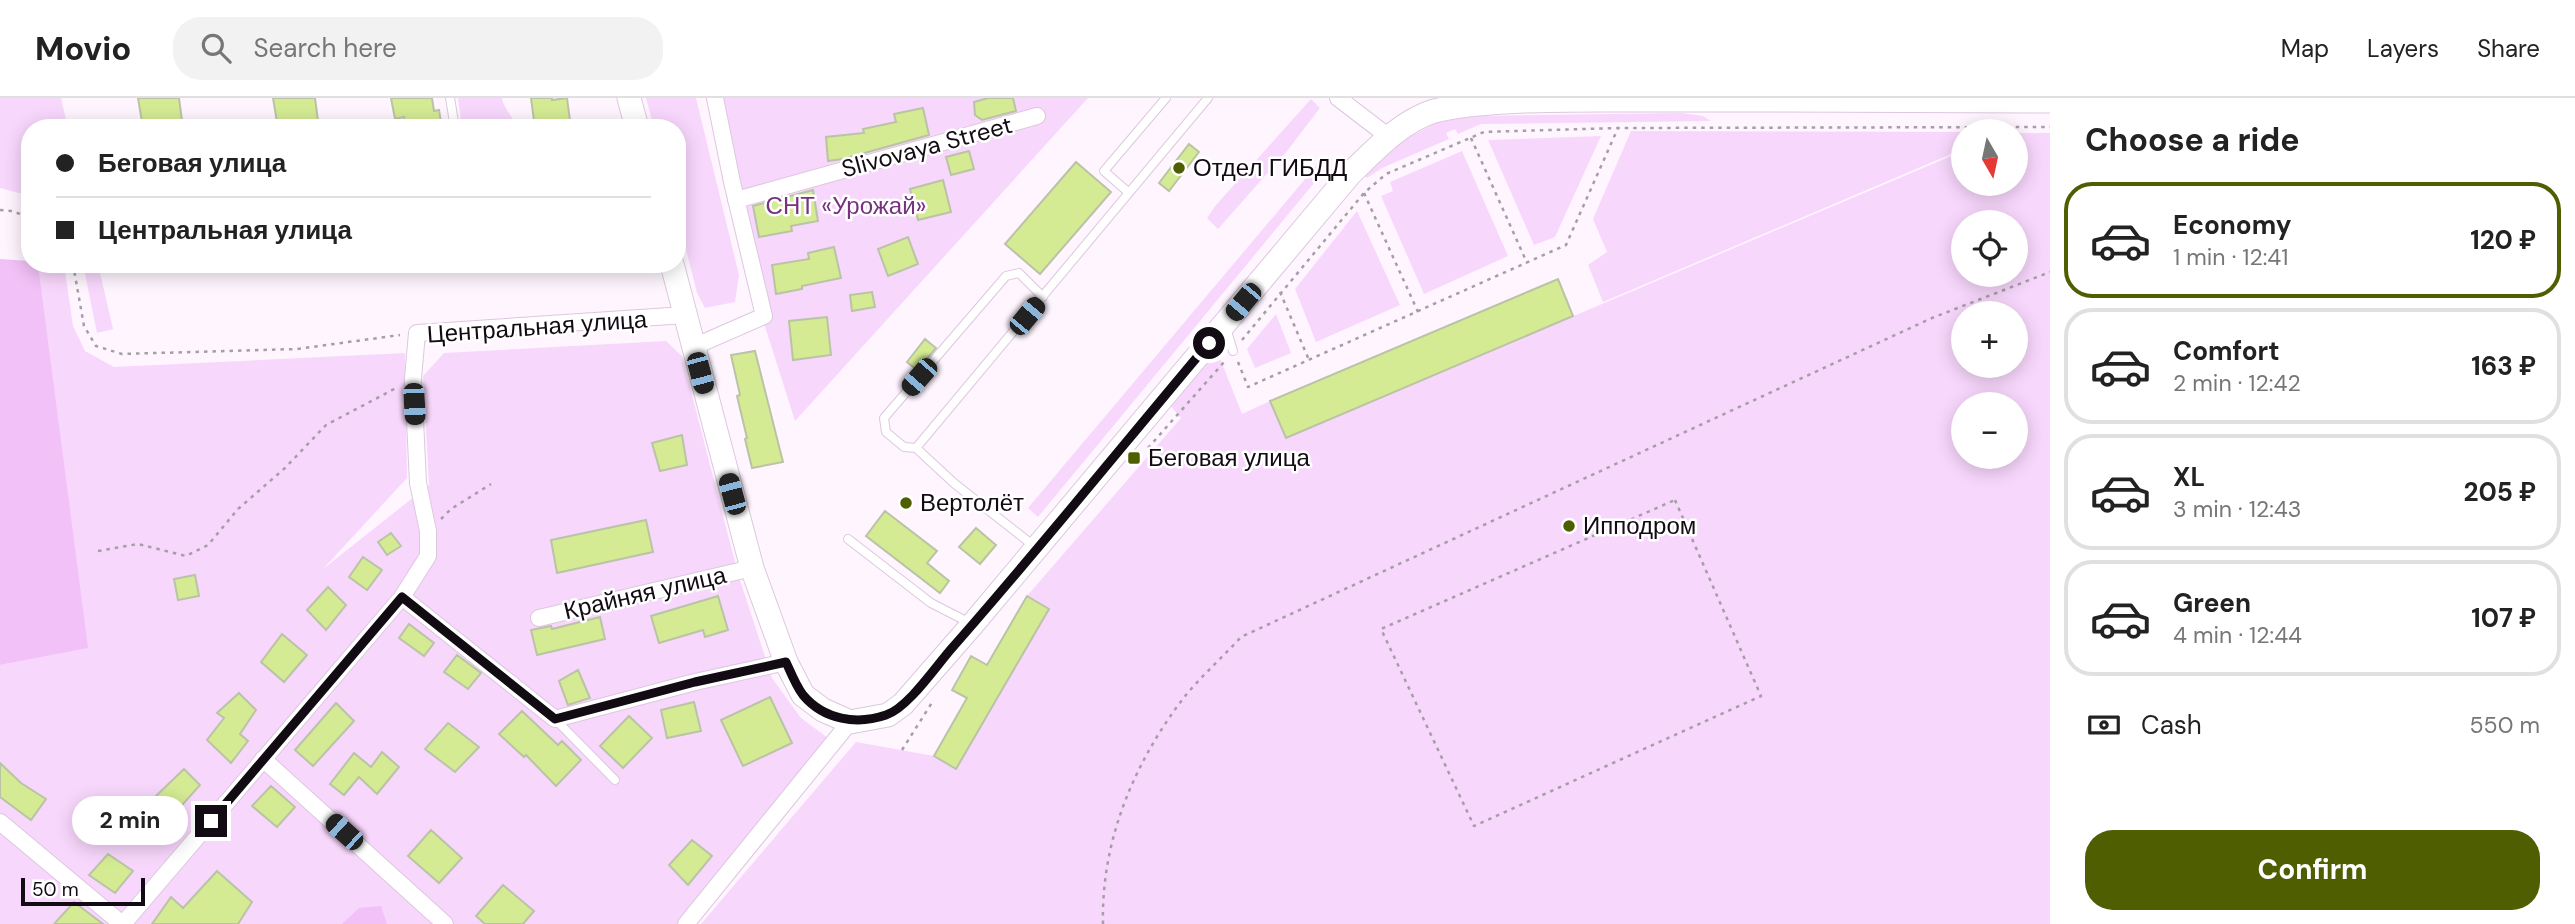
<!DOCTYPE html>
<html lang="en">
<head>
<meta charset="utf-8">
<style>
  :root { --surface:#fff; --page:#f2f2f2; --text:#222; --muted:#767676; --line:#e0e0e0; --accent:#4e5e00 }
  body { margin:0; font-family:"DM Sans",sans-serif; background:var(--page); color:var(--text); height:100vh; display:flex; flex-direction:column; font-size:26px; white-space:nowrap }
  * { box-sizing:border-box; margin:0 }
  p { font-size:23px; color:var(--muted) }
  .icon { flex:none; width:38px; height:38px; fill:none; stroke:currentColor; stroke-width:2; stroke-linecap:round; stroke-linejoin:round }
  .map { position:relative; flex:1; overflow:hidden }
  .sheet { display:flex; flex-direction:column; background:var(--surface); width:525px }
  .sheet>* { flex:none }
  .top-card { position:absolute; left:21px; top:21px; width:665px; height:154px; border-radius:28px; box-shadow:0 4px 18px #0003; display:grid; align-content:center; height:154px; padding:0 35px; background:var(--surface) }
  .needle { width:46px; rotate:171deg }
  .tools { position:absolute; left:1951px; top:21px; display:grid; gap:14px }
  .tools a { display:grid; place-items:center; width:77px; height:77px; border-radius:50%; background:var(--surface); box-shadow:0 4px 18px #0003; font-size:35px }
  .scale { position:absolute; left:21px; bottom:18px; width:124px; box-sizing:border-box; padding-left:7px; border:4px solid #120b13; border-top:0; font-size:19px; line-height:24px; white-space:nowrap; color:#120b13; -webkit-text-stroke:5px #fff; paint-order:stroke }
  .end { position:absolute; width:32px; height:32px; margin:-16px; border:9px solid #120b13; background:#fff; box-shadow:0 0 0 4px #fff }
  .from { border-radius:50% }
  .bubble { position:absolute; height:49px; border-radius:24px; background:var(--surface); box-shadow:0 4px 18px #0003; font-size:23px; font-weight:700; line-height:49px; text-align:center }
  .car { position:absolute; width:21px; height:42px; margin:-21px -10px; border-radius:9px; box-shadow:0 0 5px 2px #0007; background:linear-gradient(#222 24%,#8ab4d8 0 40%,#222 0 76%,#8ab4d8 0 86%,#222 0) }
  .top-card b { display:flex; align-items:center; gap:24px; height:66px; font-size:26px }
  .top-card b+b { border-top:2px solid var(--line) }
  .top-card i { width:18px; height:18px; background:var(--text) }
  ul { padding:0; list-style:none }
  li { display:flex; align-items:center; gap:21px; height:116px; margin:0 14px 10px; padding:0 21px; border:4px solid var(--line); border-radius:28px }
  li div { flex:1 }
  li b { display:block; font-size:26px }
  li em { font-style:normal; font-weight:700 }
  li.on { border-color:var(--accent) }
  li>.icon { width:63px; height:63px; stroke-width:1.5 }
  h2 { padding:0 35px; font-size:32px; line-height:84px }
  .pay { display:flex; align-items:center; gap:18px; height:77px; padding:0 35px; font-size:26px }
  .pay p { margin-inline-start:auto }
  .action { display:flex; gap:14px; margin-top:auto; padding:14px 35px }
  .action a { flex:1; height:80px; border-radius:28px; background:var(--accent); color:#fff; font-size:28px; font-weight:700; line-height:80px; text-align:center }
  header { display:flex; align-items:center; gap:42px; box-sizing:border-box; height:98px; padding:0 35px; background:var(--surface); border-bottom:2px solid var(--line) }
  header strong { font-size:33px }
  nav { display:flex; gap:38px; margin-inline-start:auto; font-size:24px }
  .search { width:490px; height:63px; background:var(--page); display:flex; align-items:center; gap:18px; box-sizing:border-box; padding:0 24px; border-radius:28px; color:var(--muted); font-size:26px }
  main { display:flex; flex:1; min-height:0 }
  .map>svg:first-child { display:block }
  .green { fill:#f8d7fc; fill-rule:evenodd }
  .water { fill:#f2c1f7 }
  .building { fill:#d4ea93; stroke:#bbc3a7; stroke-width:2 }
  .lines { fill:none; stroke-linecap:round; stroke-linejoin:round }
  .lane-casing { stroke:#ddc7df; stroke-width:10 }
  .street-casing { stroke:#ddc7df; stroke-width:18 }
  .secondary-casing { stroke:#ddc7df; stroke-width:25 }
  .path { stroke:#a69ea7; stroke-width:2.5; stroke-dasharray:3.5 5; stroke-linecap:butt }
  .lane { stroke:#fff; stroke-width:8 }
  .street { stroke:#fff; stroke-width:16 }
  .secondary { stroke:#fff; stroke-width:23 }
  .route { stroke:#120b13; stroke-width:9 }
  .poi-dot { fill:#4e5e00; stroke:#fff; stroke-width:2.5 }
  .labels { text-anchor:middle; stroke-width:5; stroke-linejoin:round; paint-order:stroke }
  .street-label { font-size:24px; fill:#120b13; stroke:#fff }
  .poi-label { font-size:24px; fill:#120b13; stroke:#fff; text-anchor:start }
  .park-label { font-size:24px; fill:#773180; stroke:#fff }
</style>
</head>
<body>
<header>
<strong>Movio</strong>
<div class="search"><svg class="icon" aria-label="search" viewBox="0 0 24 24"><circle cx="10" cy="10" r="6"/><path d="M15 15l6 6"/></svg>Search here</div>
<nav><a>Map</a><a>Layers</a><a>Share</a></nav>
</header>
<main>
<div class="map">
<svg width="2050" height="826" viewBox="0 0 2050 826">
  <rect width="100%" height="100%" fill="#fef5ff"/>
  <!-- green -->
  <path class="green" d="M0,0H61L68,30H30V98L0,90Z
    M458,0H502C504,12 514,18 516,30H462Z
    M646,0H696L739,177L735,204L705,210L697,195L677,115V30H654Z
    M713,0H1088L795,323L762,219Z
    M1311,1L1320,10L1287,53L1218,131L1207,120L1216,107Z
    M1682,15L1703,18L1711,23L1481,26L1458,36L1455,31L1446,35L1449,41L1382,70L1367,80L1362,75L1400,44L1440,23L1478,18Z
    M1631,33L1963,34V51L1603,204L1588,167L1607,154L1593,121Z
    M2016,35H2050V826H701L856,644L934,658L956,670L1049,511L1027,498L1181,320L1169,306L1216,250L1242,316L1270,303L1286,340L1963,53L1964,86H2016ZM1964,124H2016V177H1964ZM1964,215H2016V268H1964ZM1964,306H2016V359H1964Z
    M1601,38L1555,139L1534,147L1488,42Z
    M1462,53L1508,158L1424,196L1381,98L1393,93L1390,84Z
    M1316,68L1324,73L1038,419L1028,410Z
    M1357,113L1400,207L1316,244L1295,191Z
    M38,166H64L73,228L85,253L114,269L405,255L407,380L323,471L429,387L423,278L444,255L666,243L682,258L738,476L772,580L801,620L832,643L682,826H0V567L87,550Z
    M83,166H98L113,231L97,235Z
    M1276,216L1291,255L1255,270L1247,251Z"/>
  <!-- water -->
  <path class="water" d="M0,161L30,163V166H38L88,550L0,567Z
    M381,808L387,826H342L359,810Z"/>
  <!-- building -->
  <path class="building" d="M138,0H179L183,30H143Z
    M273,0H315L319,30H278Z
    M391,0H432L434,13L439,12L442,30H406L404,19L395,21Z
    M531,0H552V2L567,0L571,30H535Z
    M988,0H1013L1016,13L982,22L975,17L974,4Z
    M923,10L929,37L843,61L828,63L826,39L864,35L863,31L896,24L894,16Z
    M1189,46L1199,54L1169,93L1159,85Z
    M969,53L974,71L951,77L946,59Z
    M1076,64L1111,94L1040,176L1005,146Z
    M943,82L951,114L918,122L910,91Z
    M813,92L818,123L791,128L792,133L759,139L753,108Z
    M908,139L918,166L888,178L878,151Z
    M834,149L841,180L802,188V191L776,196L772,167L809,161L808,155Z
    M1558,181L1573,218L1286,340L1270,303Z
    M872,194L875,209L852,213L850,197Z
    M827,219L831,257L793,262L789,223Z
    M925,241L936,250L917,272L907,264Z
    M755,253L783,364L752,370L745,341L747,340L737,298L740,297L731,257Z
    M682,337L687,367L660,373L652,345Z
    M885,413L937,453L927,465L949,483L940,495L866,438Z
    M646,422L653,454L557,475L551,442Z
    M976,430L996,447L980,466L959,449Z
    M391,435L401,448L387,457L378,444Z
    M363,459L382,472L367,492L349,479Z
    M195,477L199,498L178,502L174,481Z
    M328,489L346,507L326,532L307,512Z
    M718,498L728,532L705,539L703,532L659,545L651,518Z
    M1027,498L1049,511L956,671L934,658L967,600L952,592L971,558L987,567Z
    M600,519L605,541L537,557L531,532L551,528L552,531Z
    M409,526L434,545L424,558L399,540Z
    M282,536L307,557L284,584L261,564Z
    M457,557L481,575L468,591L444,574Z
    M578,572L590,600L568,607L559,583Z
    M239,595L256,612L240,636L248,643L231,665L207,642L224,620L217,615Z
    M770,599L792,645L743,668L721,622Z
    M694,604L701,633L667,640L661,612Z
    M336,605L354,623L313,668L295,652Z
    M522,613L558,647L562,643L581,662L556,688L526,657L524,659L499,636Z
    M629,618L652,640L623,670L600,648Z
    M448,625L479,649L455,674L425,651Z
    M382,654L399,669L377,696L359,679L344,697L330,686L354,655L371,669Z
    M0,665L21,685L46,701L31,722L0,699Z
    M184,671L200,687L175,715L156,698Z
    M271,688L295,709L277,729L252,708Z
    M431,732L462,760L439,785L408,758Z
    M692,742L712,758L688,787L669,767Z
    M108,756L133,773L115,795L89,777Z
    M217,773L252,804L238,826H152L171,799L183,810Z
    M503,787L534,813L523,826H485L476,818Z
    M74,804L103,826H54Z"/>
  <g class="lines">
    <!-- lane casing -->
    <g class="lane-casing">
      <path id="lane" d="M450,0L455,30
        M1128,94L1104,73L1166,0
        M1226,230L1233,253
        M916,350L904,349L886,334L884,320L1006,178L1019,175L1043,199
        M848,441L931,505L970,525
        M1034,448L955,386L916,350L1208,0
        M555,621L615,682"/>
    </g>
    <!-- street casing -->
    <g class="street-casing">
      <path id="street" d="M1338,0L1389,39
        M736,102L1037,18
        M693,249L764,218L732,84L715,0
        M402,499L555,621L695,584L786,564
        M539,520L752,470
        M263,661L445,826
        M0,724L122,826
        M123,826L402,499L428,458V433L418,385L413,280L417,235L685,217
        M686,826L850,624"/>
    </g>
    <!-- secondary casing -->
    <g class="secondary-casing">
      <path id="secondary" d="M629,0L637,30
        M672,166L752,470L786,564L803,597L823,612L850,624L888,617L903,606L972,527L1350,76C1375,52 1400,24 1434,13C1489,0 1582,2 1641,2C1777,2 1914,2 2050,3"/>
    </g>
    <!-- path -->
    <path class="path" d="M1471,40L1527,165
      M1364,95L1418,214
      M0,112L11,113L30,119
      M73,166L84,228L96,248L122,256L297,251L400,237
      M1280,194L1309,262
      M1242,242L1364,95L1386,76L1484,34L1618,30L2050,29
      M1238,264L1248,289L1566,147L1618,30
      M1148,350L1225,263
      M1675,402L1761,598L1474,728L1381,531Z
      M441,421L451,411L491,386
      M98,453L138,446L186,458L208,447L238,411L285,370L326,327L398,289
      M902,652L933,603
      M1103,826C1101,744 1133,667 1182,602C1199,580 1222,560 1241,539L1932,220L2050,174"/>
    <!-- lane -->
    <use href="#lane" class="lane"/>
    <!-- street -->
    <use href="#street" class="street"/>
    <!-- secondary -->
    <use href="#secondary" class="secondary"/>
  </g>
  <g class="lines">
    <!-- route -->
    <path class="route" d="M211,723L402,499L555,621L695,584L786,564C791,575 796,588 803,597C824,622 857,627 886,617C908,610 936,568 952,550C1040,450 1123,347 1209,245"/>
  </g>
  <!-- markers -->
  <g class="poi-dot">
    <circle cx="1179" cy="70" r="7"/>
    <rect x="1127" y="353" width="14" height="14" rx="3.5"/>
    <circle cx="906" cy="405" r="7"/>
    <circle cx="1569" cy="428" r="7"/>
  </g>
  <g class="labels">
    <!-- street labels -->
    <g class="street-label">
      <text transform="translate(927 49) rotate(-15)" y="8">Slivovaya Street</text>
      <text transform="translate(537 229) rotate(-4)" y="8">Центральная улица</text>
      <text transform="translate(645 495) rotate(-13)" y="8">Крайняя улица</text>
    </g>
    <!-- poi labels -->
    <g class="poi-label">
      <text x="1193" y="78">Отдел ГИБДД</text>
      <text x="1148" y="368">Беговая улица</text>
      <text x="920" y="413">Вертолёт</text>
      <text x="1583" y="436">Ипподром</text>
    </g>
    <!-- park labels -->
    <g class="park-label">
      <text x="846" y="116">СНТ «Урожай»</text>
    </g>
  </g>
</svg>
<div class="tools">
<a><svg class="needle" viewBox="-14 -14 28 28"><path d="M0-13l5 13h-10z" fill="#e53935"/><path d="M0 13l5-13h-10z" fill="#767676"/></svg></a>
<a><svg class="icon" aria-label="locate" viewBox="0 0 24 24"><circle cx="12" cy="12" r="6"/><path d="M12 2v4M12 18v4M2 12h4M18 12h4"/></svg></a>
<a>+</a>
<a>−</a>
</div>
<div class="scale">50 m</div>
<i class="end from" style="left:1209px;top:245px"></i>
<i class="end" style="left:211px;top:723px"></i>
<div class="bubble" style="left:72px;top:698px;width:116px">2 min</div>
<i class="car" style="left:1243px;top:204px;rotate:220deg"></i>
<i class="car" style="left:1027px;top:218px;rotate:40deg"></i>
<i class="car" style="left:700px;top:275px;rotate:165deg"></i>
<i class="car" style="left:919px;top:279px;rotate:221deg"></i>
<i class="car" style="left:414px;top:306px;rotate:177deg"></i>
<i class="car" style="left:732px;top:396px;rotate:345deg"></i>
<i class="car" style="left:344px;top:734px;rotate:312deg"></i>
<div class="top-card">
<b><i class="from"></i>Беговая улица</b>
<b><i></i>Центральная улица</b>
</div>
</div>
<section class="sheet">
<h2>Choose a ride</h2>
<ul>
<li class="on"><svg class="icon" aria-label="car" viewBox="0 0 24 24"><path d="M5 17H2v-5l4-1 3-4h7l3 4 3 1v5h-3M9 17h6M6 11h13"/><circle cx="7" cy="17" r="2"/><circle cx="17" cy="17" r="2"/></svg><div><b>Economy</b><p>1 min · 12:41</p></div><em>120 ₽</em></li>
<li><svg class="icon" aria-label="car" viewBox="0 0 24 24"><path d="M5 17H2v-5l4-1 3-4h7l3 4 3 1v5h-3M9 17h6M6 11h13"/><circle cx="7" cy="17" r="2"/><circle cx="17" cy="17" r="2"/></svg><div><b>Comfort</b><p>2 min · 12:42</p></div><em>163 ₽</em></li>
<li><svg class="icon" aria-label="car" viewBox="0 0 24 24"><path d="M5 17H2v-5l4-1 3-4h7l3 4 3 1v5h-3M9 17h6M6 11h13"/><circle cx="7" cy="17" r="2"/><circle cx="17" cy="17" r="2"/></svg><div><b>XL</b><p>3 min · 12:43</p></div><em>205 ₽</em></li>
<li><svg class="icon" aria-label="car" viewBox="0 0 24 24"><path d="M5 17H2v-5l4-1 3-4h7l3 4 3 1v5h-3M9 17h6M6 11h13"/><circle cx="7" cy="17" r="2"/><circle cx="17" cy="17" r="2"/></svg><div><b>Green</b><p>4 min · 12:44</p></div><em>107 ₽</em></li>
</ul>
<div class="pay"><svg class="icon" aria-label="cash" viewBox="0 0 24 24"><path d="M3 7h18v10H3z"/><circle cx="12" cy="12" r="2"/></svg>Cash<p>550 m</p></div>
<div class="action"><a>Confirm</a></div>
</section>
</main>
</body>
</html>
